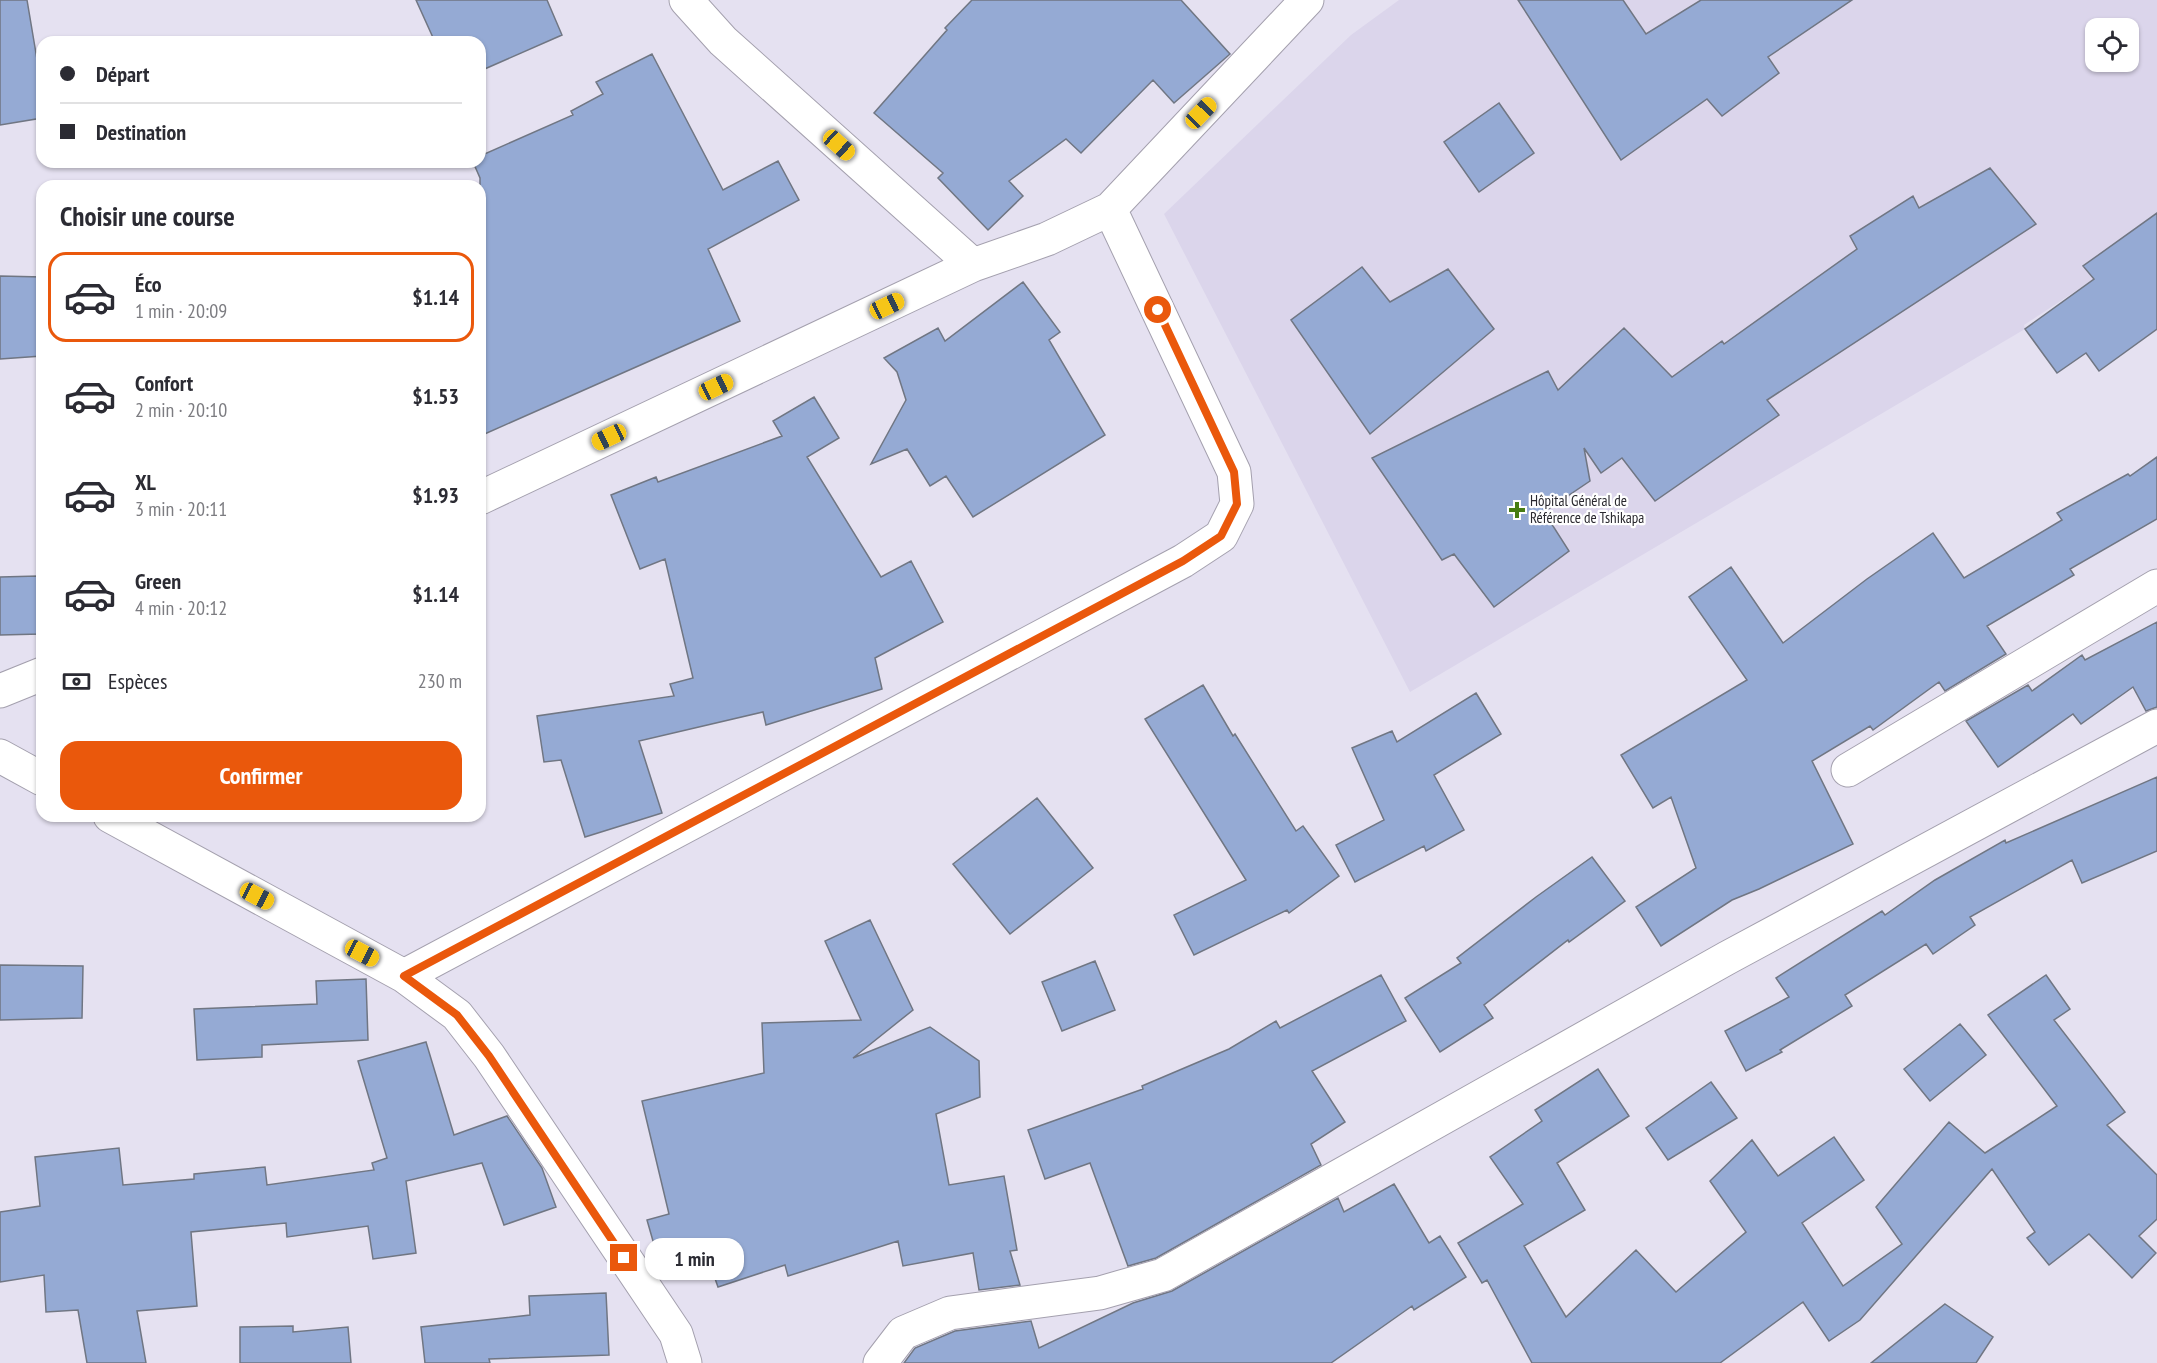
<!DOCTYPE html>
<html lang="fr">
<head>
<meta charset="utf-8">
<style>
  :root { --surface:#fff; --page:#f2f2f3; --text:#2b2b33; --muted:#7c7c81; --line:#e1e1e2; --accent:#ea580c }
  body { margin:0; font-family:"PT Sans Narrow",sans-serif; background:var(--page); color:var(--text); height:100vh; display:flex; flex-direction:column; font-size:22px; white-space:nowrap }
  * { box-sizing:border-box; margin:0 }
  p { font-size:20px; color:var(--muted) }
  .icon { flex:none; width:33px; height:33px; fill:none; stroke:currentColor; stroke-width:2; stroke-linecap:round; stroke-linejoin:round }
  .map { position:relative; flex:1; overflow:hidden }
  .side { position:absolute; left:36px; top:180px; width:450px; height:642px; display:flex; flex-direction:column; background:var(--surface); border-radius:18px; box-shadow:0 2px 4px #0004 }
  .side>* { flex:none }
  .guide { position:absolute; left:36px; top:36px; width:450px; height:132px; border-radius:18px; box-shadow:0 2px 4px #0004; display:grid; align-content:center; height:132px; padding:0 24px; background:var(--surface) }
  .fabs { position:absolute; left:2085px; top:18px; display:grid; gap:12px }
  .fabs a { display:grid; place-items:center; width:54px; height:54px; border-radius:12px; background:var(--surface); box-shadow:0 2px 4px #0004; font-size:30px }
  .end { position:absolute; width:27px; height:27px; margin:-14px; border:8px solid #ea580c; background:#fff; box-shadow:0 0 0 3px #fff }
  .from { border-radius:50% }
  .bubble { position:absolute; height:42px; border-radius:18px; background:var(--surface); box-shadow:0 2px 4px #0004; font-size:20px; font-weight:700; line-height:42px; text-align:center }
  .car { position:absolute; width:18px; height:36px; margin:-18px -9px; border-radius:8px; box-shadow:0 0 4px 2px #0007; background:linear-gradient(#f5c518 24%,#345 0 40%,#f5c518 0 76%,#345 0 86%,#f5c518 0) }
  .guide b { display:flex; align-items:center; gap:21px; height:57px; font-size:22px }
  .guide b+b { border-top:2px solid var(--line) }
  .guide i { width:15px; height:15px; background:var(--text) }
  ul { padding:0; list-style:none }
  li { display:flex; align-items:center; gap:18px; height:90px; margin:0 12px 9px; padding:0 12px; border:3px solid transparent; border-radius:18px }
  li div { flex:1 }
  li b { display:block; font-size:22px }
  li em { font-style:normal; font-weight:700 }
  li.on { border-color:var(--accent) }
  li>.icon { width:54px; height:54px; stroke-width:1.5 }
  h2 { padding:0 24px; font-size:27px; line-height:72px }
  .pay { display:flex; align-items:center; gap:15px; height:66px; padding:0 24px; font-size:22px }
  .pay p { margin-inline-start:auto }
  .cta { display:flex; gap:12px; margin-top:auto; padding:12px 24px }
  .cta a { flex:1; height:69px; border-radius:18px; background:var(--accent); color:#fff; font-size:24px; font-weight:700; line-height:69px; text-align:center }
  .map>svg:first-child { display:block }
  .built { fill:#dbd5eb; fill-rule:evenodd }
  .building { fill:#95aad4; stroke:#707683; stroke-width:1.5 }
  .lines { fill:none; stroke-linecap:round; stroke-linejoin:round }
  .minor-casing { stroke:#a4a0ae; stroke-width:35 }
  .minor { stroke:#fff; stroke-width:33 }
  .route { stroke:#ea580c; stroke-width:8 }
  .poi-dot { fill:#477d13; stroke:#fff; stroke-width:2 }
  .labels { text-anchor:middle; stroke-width:4.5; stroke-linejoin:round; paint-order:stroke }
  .poi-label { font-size:15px; fill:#2a292f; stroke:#fff; text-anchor:start }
</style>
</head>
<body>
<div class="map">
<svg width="2157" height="1363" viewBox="0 0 2157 1363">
  <rect width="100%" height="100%" fill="#e5e1f1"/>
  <!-- built -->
  <path class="built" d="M1399,0H2157V245L2094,279L2024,325L2025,329L1410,692L1164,214L1351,35ZM2096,28H2128V62H2096Z"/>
  <!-- building -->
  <path class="building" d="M0,0H27L42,89V118L0,125Z
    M416,0H547L562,35L480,71V42H435Z
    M972,0H1181L1230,54L1174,103L1153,80L1081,153L1066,139L1009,181L1023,196L988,230L938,178L943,173L874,113L947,30L945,28Z
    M1518,0H1623L1646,34L1701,0H1852L1768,57L1779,73L1722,116L1707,99L1621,160Z
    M652,54L723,190L778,161L799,200L708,249L740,321L480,436V178L473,162H480V156L573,115L571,111L603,94L596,82Z
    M1499,103L1534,153L1479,192L1444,142Z
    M1990,168L2036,224L1767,400L1779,415L1655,501L1622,458L1601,473L1584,448L1590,481L1544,512L1569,551L1494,607L1454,554L1442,560L1372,458L1548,371L1558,390L1624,328L1672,377L1722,341L1724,344L1857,249L1850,236L1913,196L1919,208Z
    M2157,213V329L2099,371L2086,353L2057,373L2025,329L2094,279L2083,266Z
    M1362,267L1390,302L1448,269L1494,329L1370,434L1291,320Z
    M0,276L42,277V356L0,359Z
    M1023,282L1060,332L1049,340L1105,435L973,517L946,476L930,486L907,449L871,464L906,400L897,372L884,358L938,328L945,341Z
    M814,397L839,438L807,457L881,577L911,561L943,622L875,658L882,689L766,725L763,712L639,741L662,813L585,837L561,760L544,762L537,716L674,696L670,684L693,678L665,559L640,569L611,495L656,477L658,482L782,436L773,421Z
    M2157,457V519L2070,569L2074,575L1987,626L2006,654L1945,691L1939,682L1873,730L1870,726L1812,761L1853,844L1759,889L1732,900L1661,946L1636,907L1696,868L1671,797L1653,808L1621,755L1747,680L1689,597L1731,567L1783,643L1867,579L1933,533L1964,578L2062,520L2057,513L2128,474L2130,476Z
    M38,576L40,634L0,635V577Z
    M2157,622V707L2146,711L2133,687L2081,724L2073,714L1998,767L1966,721L2028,685L2032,691L2082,655L2085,660Z
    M1203,685L1233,736L1235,734L1296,831L1303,826L1339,876L1289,913L1287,910L1194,955L1174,915L1246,880L1145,719Z
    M1476,693L1501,734L1434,775L1464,830L1426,851L1424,846L1355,882L1336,845L1384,820L1352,748L1392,731L1397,742Z
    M2157,777V851L2082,883L2072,860L1970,917L1975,925L1933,954L1926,944L1845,995L1852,1006L1780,1050L1782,1052L1746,1071L1725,1031L1789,997L1776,978L1882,911L1885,915L1935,880L2005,840L2006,843Z
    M1037,798L1093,868L1010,934L953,864Z
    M1592,857L1625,901L1569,942L1568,940L1484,1005L1493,1018L1440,1052L1405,998L1461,963L1457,958L1536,897Z
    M870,920L913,1010L853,1058L930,1027L979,1061L980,1097L936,1114L949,1185L1004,1176L1017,1250L1010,1251L1020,1285L979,1290L973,1253L903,1266L898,1241L788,1276L785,1265L718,1287L702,1242L657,1255L647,1220L669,1214L642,1101L764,1073L762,1023L861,1020L825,941Z
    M1095,961L1115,1010L1062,1031L1042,982Z
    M0,965L83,966L82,1018L0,1020Z
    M1381,975L1406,1021L1312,1071L1345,1122L1311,1144L1321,1165L1156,1258L1128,1266L1090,1163L1045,1179L1028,1130L1143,1089L1142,1086L1229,1049L1276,1021L1280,1028Z
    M2046,975L2070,1009L2054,1020L2125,1112L2107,1125L2157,1175V1219L2139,1236L2156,1253L2132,1278L2089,1234L2049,1265L2027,1238L2035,1232L1992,1169L1860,1320L1829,1341L1803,1302L1720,1363H1532L1487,1280L1482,1283L1458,1243L1523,1204L1490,1157L1542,1121L1535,1110L1598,1069L1629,1116L1557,1163L1585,1210L1524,1246L1566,1317L1636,1250L1676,1292L1746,1232L1710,1181L1752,1140L1778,1176L1834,1137L1864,1180L1802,1223L1843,1286L1902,1244L1876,1207L1949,1122L1985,1153L2057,1106L1988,1015Z
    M366,979L368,1040L262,1045V1057L197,1060L194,1009L317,1004L316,981Z
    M1960,1024L1986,1055L1930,1101L1904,1069Z
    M426,1042L454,1135L507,1116L542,1168L556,1207L504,1225L482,1163L406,1181L416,1253L373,1259L368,1226L287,1237L286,1223L191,1232L197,1306L137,1311L146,1363H87L78,1310L46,1312L44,1275L0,1282V1212L40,1206L35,1157L119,1148L123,1185L194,1179V1174L265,1167L267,1185L374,1170L372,1163L387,1158L358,1061Z
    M1711,1082L1737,1118L1668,1160L1646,1128Z
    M1394,1184L1429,1243L1440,1236L1466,1277L1414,1310L1412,1306L1331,1363H904L915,1348L955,1331L1031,1321L1039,1348L1133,1303L1172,1291L1338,1198L1344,1212Z
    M606,1293L609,1355L489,1359L490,1363H425L421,1327L530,1315L529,1296Z
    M1945,1304L1993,1337L1976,1363H1871Z
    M293,1326V1332L348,1327L351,1363H240V1327Z"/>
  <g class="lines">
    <!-- minor casing -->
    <g class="minor-casing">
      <path id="minor" d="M686,0L723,41L973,265
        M480,498L973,265L1047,239L1110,209L1307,0
        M0,691L42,674
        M0,756L42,779
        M1848,770L2157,586
        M110,816L404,976L457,1015L489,1056L676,1334L685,1363
        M404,976L1183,561L1221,536L1237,504L1234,472L1110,209
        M880,1363L903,1333L950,1313L1100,1293L1163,1275L1727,958L2157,726"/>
    </g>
    <!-- minor -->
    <use href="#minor" class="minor"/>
  </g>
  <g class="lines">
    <!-- route -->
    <path class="route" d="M624,1258L489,1056L457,1015L404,976L1183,561L1221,536L1237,504L1234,472L1158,310"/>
  </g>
  <!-- markers -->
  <path class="poi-dot" d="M1514 501h6v6h6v6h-6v6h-6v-6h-6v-6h6z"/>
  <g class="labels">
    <!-- poi labels -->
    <g class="poi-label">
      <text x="1530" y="506">Hôpital Général de<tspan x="1530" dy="17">Référence de Tshikapa</tspan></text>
    </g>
  </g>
</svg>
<div class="fabs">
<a><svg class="icon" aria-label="locate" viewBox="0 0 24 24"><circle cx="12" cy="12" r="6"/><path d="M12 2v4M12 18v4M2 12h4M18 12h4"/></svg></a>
</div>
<i class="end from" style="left:1158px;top:310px"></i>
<i class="end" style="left:624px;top:1258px"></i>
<div class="bubble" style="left:645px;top:1238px;width:99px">1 min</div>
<i class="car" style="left:1201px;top:113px;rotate:44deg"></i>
<i class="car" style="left:839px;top:145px;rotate:132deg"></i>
<i class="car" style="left:887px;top:306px;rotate:65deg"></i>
<i class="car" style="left:716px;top:387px;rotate:65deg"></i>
<i class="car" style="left:609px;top:437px;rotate:245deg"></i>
<i class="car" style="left:257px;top:896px;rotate:118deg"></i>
<i class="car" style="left:362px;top:953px;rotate:118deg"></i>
<div class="guide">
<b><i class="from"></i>Départ</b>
<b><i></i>Destination</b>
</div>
<section class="side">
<h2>Choisir une course</h2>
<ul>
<li class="on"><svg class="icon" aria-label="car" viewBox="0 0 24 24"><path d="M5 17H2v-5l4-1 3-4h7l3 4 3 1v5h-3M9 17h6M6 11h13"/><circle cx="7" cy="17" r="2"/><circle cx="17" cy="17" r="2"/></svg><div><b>Éco</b><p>1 min · 20:09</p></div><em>$1.14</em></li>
<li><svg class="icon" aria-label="car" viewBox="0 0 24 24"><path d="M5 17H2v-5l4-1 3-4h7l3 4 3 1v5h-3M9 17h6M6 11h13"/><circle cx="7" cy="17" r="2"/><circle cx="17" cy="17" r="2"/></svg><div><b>Confort</b><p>2 min · 20:10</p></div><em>$1.53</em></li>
<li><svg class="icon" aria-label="car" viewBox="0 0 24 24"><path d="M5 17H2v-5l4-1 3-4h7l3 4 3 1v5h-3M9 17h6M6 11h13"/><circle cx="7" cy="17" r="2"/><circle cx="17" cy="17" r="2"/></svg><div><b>XL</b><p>3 min · 20:11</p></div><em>$1.93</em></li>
<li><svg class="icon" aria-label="car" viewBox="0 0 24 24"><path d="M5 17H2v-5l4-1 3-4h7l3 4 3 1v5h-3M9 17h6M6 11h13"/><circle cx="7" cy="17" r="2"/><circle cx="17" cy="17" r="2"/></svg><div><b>Green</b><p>4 min · 20:12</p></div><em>$1.14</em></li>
</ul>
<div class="pay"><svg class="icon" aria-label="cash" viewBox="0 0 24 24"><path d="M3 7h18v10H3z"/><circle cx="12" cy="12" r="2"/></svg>Espèces<p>230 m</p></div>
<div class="cta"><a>Confirmer</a></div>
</section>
</div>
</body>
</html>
